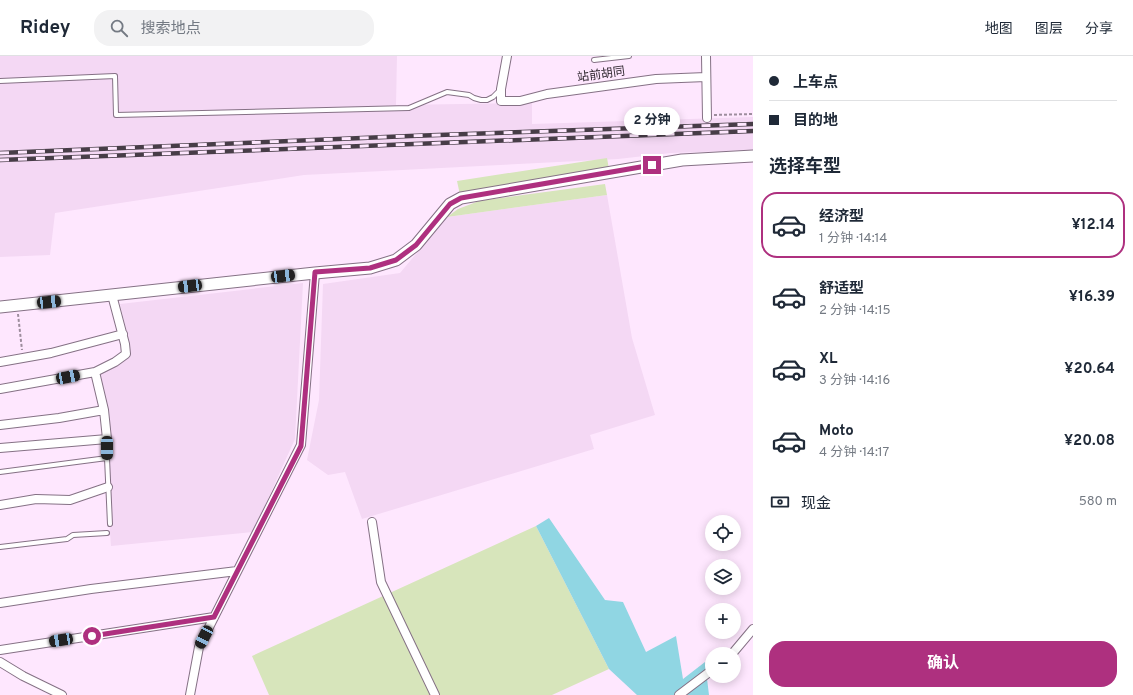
<!DOCTYPE html>
<html lang="zh">
<head>
<meta charset="utf-8">
<style>
  :root { --surface:#fff; --page:#f2f2f3; --text:#1f2937; --muted:#747a83; --line:#e0e1e3; --accent:#ae307f }
  body { margin:0; font-family:Overpass,"Noto Sans SC",sans-serif; background:var(--page); color:var(--text); height:100vh; display:flex; flex-direction:column; font-size:15px; white-space:nowrap }
  * { box-sizing:border-box; margin:0 }
  p { font-size:13px; color:var(--muted) }
  .icon { flex:none; width:22px; height:22px; fill:none; stroke:currentColor; stroke-width:2; stroke-linecap:round; stroke-linejoin:round }
  .map { position:relative; flex:1; overflow:hidden }
  .details { display:flex; flex-direction:column; background:var(--surface); width:380px }
  .details>* { flex:none }
  .guide { display:grid; align-content:center; height:88px; padding:0 16px; background:var(--surface) }
  .fabs { position:absolute; left:705px; top:459px; display:grid; gap:8px }
  .fabs a { display:grid; place-items:center; width:36px; height:36px; border-radius:50%; background:var(--surface); box-shadow:0 2px 10px #0003; font-size:20px }
  .end { position:absolute; width:18px; height:18px; margin:-9px; border:5px solid #ae307f; background:#fff; box-shadow:0 0 0 2px #fff }
  .from { border-radius:50% }
  .bubble { position:absolute; height:28px; border-radius:14px; background:var(--surface); box-shadow:0 2px 10px #0003; font-size:13px; font-weight:700; line-height:28px; text-align:center }
  .car { position:absolute; width:12px; height:24px; margin:-12px -6px; border-radius:5px; box-shadow:0 0 3px 1px #0007; background:linear-gradient(#222 24%,#8ab4d8 0 40%,#222 0 76%,#8ab4d8 0 86%,#222 0) }
  .guide b { display:flex; align-items:center; gap:14px; height:38px; font-size:15px }
  .guide b+b { border-top:1px solid var(--line) }
  .guide i { width:10px; height:10px; background:var(--text) }
  ul { padding:0; list-style:none }
  li { display:flex; align-items:center; gap:12px; height:66px; margin:0 8px 6px; padding:0 8px; border:2px solid transparent; border-radius:16px }
  li div { flex:1 }
  li b { display:block; font-size:15px }
  li em { font-style:normal; font-weight:700 }
  li.current { border-color:var(--accent) }
  li>.icon { width:36px; height:36px; stroke-width:1.5 }
  h2 { padding:0 16px; font-size:18px; line-height:48px }
  .pay { display:flex; align-items:center; gap:10px; height:44px; padding:0 16px; font-size:15px }
  .pay p { margin-inline-start:auto }
  .cta { display:flex; gap:8px; margin-top:auto; padding:8px 16px }
  .cta a { flex:1; height:46px; border-radius:16px; background:var(--accent); color:#fff; font-size:16px; font-weight:700; line-height:46px; text-align:center }
  header { display:flex; align-items:center; gap:24px; box-sizing:border-box; height:56px; padding:0 20px; background:var(--surface); border-bottom:1px solid var(--line) }
  header strong { font-size:19px }
  nav { display:flex; gap:22px; margin-inline-start:auto; font-size:14px }
  .search { width:280px; height:36px; background:var(--page); display:flex; align-items:center; gap:10px; box-sizing:border-box; padding:0 14px; border-radius:16px; color:var(--muted); font-size:15px }
  main { display:flex; flex:1; min-height:0 }
  .map>svg:first-child { display:block }
  .built { fill:#f4d8f4 }
  .green { fill:#d7e5bb }
  .water { fill:#90d6e3 }
  .lines { fill:none; stroke-linecap:round; stroke-linejoin:round }
  .lane-casing { stroke:#857185; stroke-width:6 }
  .street-casing { stroke:#857185; stroke-width:10 }
  .secondary-casing { stroke:#857185; stroke-width:13 }
  .path { stroke:#9d8d9d; stroke-width:2; stroke-dasharray:3 2; stroke-linecap:butt }
  .lane { stroke:#fff; stroke-width:4 }
  .street { stroke:#fff; stroke-width:8 }
  .secondary { stroke:#fff; stroke-width:11 }
  .rail-casing { stroke:#473d47; stroke-width:4.5 }
  .rail { stroke:#fee7fe; stroke-width:3; stroke-dasharray:9; stroke-linecap:butt }
  .route { stroke:#ae307f; stroke-width:5 }
  .labels { text-anchor:middle; stroke-width:3; stroke-linejoin:round; paint-order:stroke }
  .street-label { font-size:12px; fill:#271f27; stroke:#fee7fe }
</style>
</head>
<body>
<header>
<strong>Ridey</strong>
<div class="search"><svg class="icon" aria-label="search" viewBox="0 0 24 24"><circle cx="10" cy="10" r="6"/><path d="M15 15l6 6"/></svg>搜索地点</div>
<nav><a>地图</a><a>图层</a><a>分享</a></nav>
</header>
<main>
<div class="map">
<svg width="753" height="639" viewBox="0 0 753 639">
  <rect width="100%" height="100%" fill="#fee7fe"/>
  <!-- built -->
  <path class="built" d="M0,0H397L396,49L532,47V68L753,61V94L671,97L618,103L304,119L55,157L50,199L0,201Z
    M607,139L632,282L655,359L590,379L594,393L362,463L345,416L328,419L307,404L319,344L323,228L400,217L447,161Z
    M303,227L295,383L253,476L111,490L98,319L128,301L129,285L120,248Z"/>
  <!-- green -->
  <path class="green" d="M607,102L609,113L460,139L457,125Z
    M605,128L607,139L447,161L458,153L479,145Z
    M536,470L609,613L552,639H269L252,600Z"/>
  <!-- water -->
  <path class="water" d="M549,462L605,544L623,546L646,596L676,580L683,623L705,606L709,639H637L609,613L536,470Z"/>
  <g class="lines">
    <!-- lane casing -->
    <g class="lane-casing">
      <path id="lane" d="M594,4L629,0
        M0,25L115,20L116,59L409,52L447,36L469,39L474,42L481,44H487L493,41L501,33
        M107,383V402L110,468
        M0,416L107,402
        M0,491L67,483L73,479L107,477"/>
    </g>
    <!-- street casing -->
    <g class="street-casing">
      <path id="street" d="M507,0L501,33V45H520L547,38L656,23L706,21
        M706,0L707,62
        M0,306L51,297L123,278
        M0,333L95,316
        M0,369L59,362L104,354
        M0,392L107,383L104,354L95,316L115,306L126,298L125,288L112,239
        M0,449L36,443L70,444L108,431
        M372,466L381,526L435,639
        M0,547L91,533L237,515
        M0,594L214,561
        M732,598L753,573
        M0,606L23,620L62,639
        M190,639L199,591L301,389L315,217
        M679,639L712,614"/>
    </g>
    <!-- secondary casing -->
    <g class="secondary-casing">
      <path id="secondary" d="M0,251L315,217L370,212L396,204L416,189L450,148L461,142L682,104L753,100"/>
    </g>
    <!-- path -->
    <path class="path" d="M714,59L753,58
      M18,258L22,294"/>
    <!-- lane -->
    <use href="#lane" class="lane"/>
    <!-- street -->
    <use href="#street" class="street"/>
    <!-- secondary -->
    <use href="#secondary" class="secondary"/>
    <!-- rail casing -->
    <g class="rail-casing">
      <path id="rail" d="M0,97L410,80L753,68
        M0,104L753,75"/>
    </g>
    <!-- rail -->
    <use href="#rail" class="rail"/>
  </g>
  <g class="lines">
    <!-- route -->
    <path class="route" d="M92,580L214,561L301,390L315,216L370,212L396,204L416,189L450,148L461,142L652,109"/>
  </g>
  <g class="labels">
    <!-- street labels -->
    <g class="street-label">
      <text transform="translate(601 18) rotate(-8)" y="4">站前胡同</text>
    </g>
  </g>
</svg>
<div class="fabs">
<a><svg class="icon" aria-label="locate" viewBox="0 0 24 24"><circle cx="12" cy="12" r="6"/><path d="M12 2v4M12 18v4M2 12h4M18 12h4"/></svg></a>
<a><svg class="icon" aria-label="layers" viewBox="0 0 24 24"><path d="M12 4l9 5-9 5-9-5zM3 14l9 5 9-5"/></svg></a>
<a>+</a>
<a>−</a>
</div>
<i class="end from" style="left:92px;top:580px"></i>
<i class="end" style="left:652px;top:109px"></i>
<div class="bubble" style="left:624px;top:51px;width:56px">2 分钟</div>
<i class="car" style="left:283px;top:220px;rotate:83deg"></i>
<i class="car" style="left:190px;top:230px;rotate:263deg"></i>
<i class="car" style="left:49px;top:246px;rotate:84deg"></i>
<i class="car" style="left:68px;top:321px;rotate:79deg"></i>
<i class="car" style="left:107px;top:392px;rotate:180deg"></i>
<i class="car" style="left:204px;top:581px;rotate:207deg"></i>
<i class="car" style="left:61px;top:584px;rotate:261deg"></i>
</div>
<section class="details">
<div class="guide">
<b><i class="from"></i>上车点</b>
<b><i></i>目的地</b>
</div>
<h2>选择车型</h2>
<ul>
<li class="current"><svg class="icon" aria-label="car" viewBox="0 0 24 24"><path d="M5 17H2v-5l4-1 3-4h7l3 4 3 1v5h-3M9 17h6M6 11h13"/><circle cx="7" cy="17" r="2"/><circle cx="17" cy="17" r="2"/></svg><div><b>经济型</b><p>1 分钟 · 14:14</p></div><em>¥12.14</em></li>
<li><svg class="icon" aria-label="car" viewBox="0 0 24 24"><path d="M5 17H2v-5l4-1 3-4h7l3 4 3 1v5h-3M9 17h6M6 11h13"/><circle cx="7" cy="17" r="2"/><circle cx="17" cy="17" r="2"/></svg><div><b>舒适型</b><p>2 分钟 · 14:15</p></div><em>¥16.39</em></li>
<li><svg class="icon" aria-label="car" viewBox="0 0 24 24"><path d="M5 17H2v-5l4-1 3-4h7l3 4 3 1v5h-3M9 17h6M6 11h13"/><circle cx="7" cy="17" r="2"/><circle cx="17" cy="17" r="2"/></svg><div><b>XL</b><p>3 分钟 · 14:16</p></div><em>¥20.64</em></li>
<li><svg class="icon" aria-label="car" viewBox="0 0 24 24"><path d="M5 17H2v-5l4-1 3-4h7l3 4 3 1v5h-3M9 17h6M6 11h13"/><circle cx="7" cy="17" r="2"/><circle cx="17" cy="17" r="2"/></svg><div><b>Moto</b><p>4 分钟 · 14:17</p></div><em>¥20.08</em></li>
</ul>
<div class="pay"><svg class="icon" aria-label="cash" viewBox="0 0 24 24"><path d="M3 7h18v10H3z"/><circle cx="12" cy="12" r="2"/></svg>现金<p>580 m</p></div>
<div class="cta"><a>确认</a></div>
</section>
</main>
</body>
</html>
